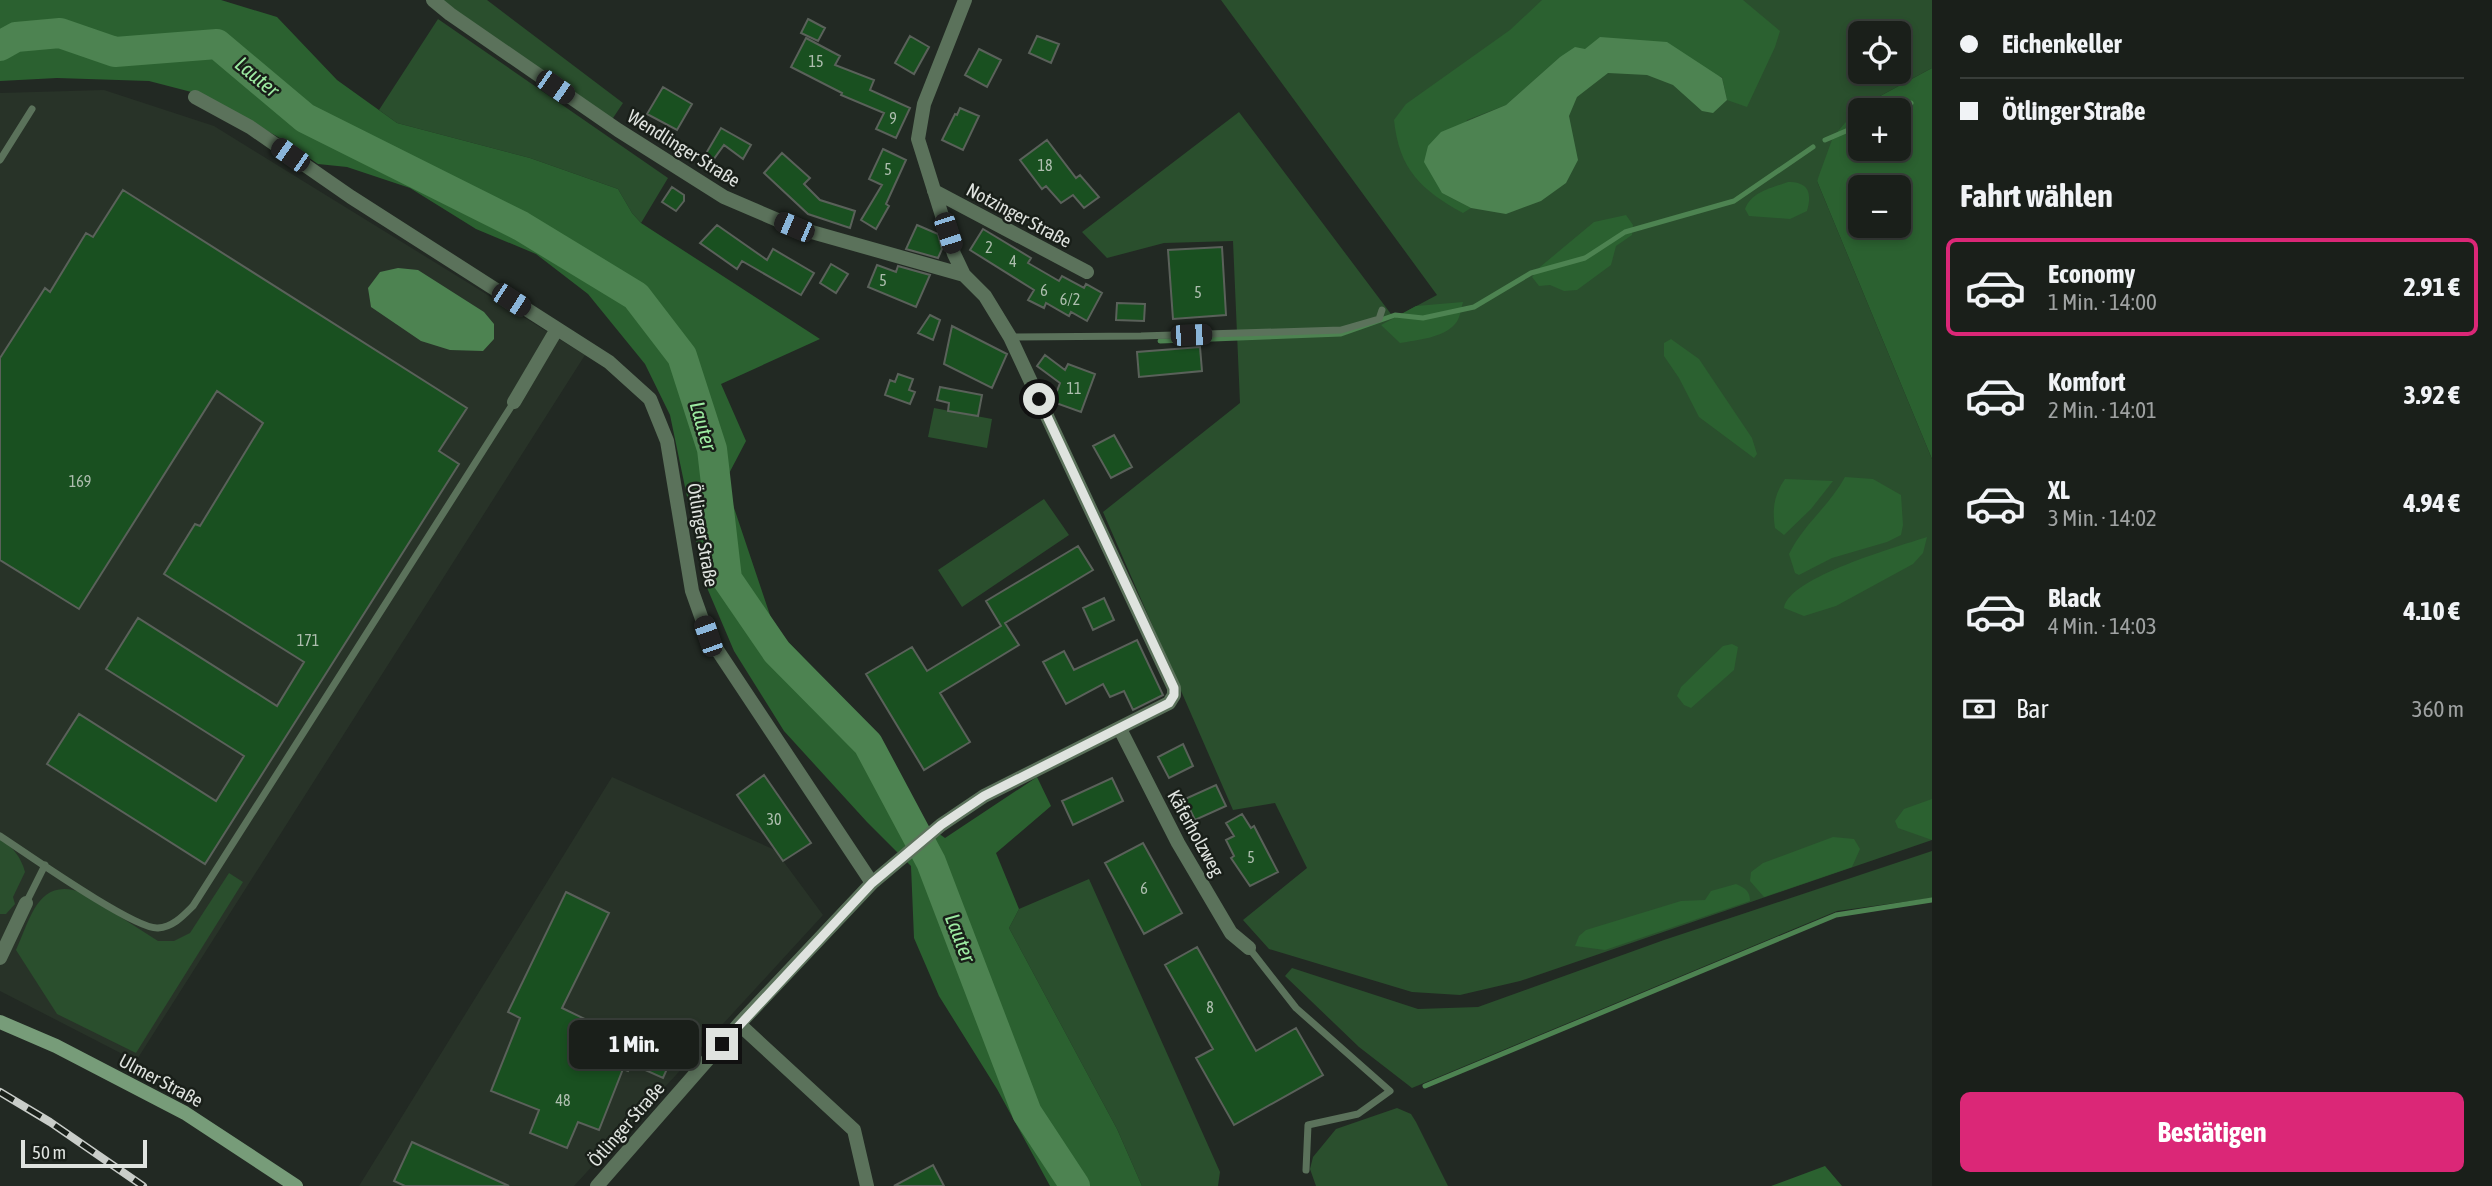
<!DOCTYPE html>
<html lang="de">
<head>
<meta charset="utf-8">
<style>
  :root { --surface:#1a1f1a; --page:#232723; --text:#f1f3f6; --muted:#9fa2a2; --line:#383d39; --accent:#db2777 }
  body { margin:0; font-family:"Asap Condensed",sans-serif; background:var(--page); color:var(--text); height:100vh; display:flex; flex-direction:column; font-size:26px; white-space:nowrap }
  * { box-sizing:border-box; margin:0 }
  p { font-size:23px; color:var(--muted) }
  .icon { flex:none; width:38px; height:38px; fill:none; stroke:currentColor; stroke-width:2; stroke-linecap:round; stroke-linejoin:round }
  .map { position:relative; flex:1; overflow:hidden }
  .drawer { display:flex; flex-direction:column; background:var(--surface); width:560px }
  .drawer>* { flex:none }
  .banner { display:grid; align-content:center; height:154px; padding:0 28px; background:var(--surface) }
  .fabs { position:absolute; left:1848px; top:21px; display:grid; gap:14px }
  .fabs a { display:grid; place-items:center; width:63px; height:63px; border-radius:10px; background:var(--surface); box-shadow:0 4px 10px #0003,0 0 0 2px var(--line); font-size:35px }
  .scale { position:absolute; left:21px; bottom:18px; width:126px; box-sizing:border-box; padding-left:7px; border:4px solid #dfe3df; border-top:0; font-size:19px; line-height:24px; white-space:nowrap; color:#dfe3df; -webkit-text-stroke:5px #191f19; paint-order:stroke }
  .end { position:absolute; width:32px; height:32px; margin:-16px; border:9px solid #dfe3df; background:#111; box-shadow:0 0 0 4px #111 }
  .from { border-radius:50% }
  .bubble { position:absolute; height:49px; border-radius:10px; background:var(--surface); box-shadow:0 4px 10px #0003,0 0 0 2px var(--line); font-size:23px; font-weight:700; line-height:49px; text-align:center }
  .car { position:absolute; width:21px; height:42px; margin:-21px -10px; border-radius:9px; box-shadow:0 0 5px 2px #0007; background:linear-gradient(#222 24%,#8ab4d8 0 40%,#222 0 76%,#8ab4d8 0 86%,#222 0) }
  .banner b { display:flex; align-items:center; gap:24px; height:66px; font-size:26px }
  .banner b+b { border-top:2px solid var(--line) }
  .banner i { width:18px; height:18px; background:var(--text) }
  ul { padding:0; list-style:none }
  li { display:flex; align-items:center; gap:21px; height:98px; margin:0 14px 10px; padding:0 14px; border:4px solid transparent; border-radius:10px }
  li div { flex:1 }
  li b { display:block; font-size:26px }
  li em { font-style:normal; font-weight:700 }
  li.selected { border-color:var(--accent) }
  li>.icon { width:63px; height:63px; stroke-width:1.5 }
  h2 { padding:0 28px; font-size:32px; line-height:84px }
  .pay { display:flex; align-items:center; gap:18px; height:77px; padding:0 28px; font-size:26px }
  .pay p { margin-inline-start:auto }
  .primary-button { display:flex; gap:14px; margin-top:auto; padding:14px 28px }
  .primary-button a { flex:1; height:80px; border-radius:10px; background:var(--accent); color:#fff; font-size:28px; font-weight:700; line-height:80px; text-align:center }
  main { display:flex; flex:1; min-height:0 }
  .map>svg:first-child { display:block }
  .built { fill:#283328 }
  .green { fill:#2a4f2d; fill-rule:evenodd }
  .forest { fill:#2b6130; fill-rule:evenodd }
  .water { fill:#4d8351 }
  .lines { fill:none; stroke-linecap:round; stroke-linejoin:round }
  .stream { stroke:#4d8351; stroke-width:5 }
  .river { stroke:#4d8351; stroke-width:30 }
  .building { fill:#195020; stroke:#5a615a; stroke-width:2 }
  .service { stroke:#5b725b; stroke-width:7 }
  .minor { stroke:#5b725b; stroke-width:14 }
  .secondary { stroke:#779c79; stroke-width:14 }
  .rail-casing { stroke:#c9cdc9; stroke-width:8 }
  .rail { stroke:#191f19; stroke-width:5; stroke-dasharray:16; stroke-linecap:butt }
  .route { stroke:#dfe3df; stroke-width:9 }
  .labels { text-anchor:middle; stroke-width:5; stroke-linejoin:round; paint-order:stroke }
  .number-label { font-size:16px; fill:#aebeaf }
  .street-label { font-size:19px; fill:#dfe3df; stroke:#191f19 }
  .water-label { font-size:21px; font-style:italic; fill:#9deca2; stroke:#191f19 }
</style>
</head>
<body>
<main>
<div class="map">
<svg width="1932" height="1186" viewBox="0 0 1932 1186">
  <rect width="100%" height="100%" fill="#222923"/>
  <!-- built -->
  <path class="built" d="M104,90L214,126L585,355L136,1061L0,991V93Z
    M612,777L775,850L823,915L574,1186H359Z"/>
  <!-- green -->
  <path class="green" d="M440,0H487L623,103L611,121Z
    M1221,0H1932V68L1858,108L1817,181L1932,459V840L1520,981L1460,995L1412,992L1269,949L1243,920L1307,868L1275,803L1233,810L1103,512L1240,403L1233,241L1164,243L1107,258L1082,232L1239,112L1394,318L1437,295ZM1860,33H1899V72H1860Z
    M438,19L668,178L641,223L632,213L618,189L530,158L397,123L379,110Z
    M934,408L992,419L987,448L928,437Z
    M1044,499L1069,535L962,607L938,570Z
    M0,839C13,847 21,857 25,872L13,897L15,904L6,914H0Z
    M1932,851V898L1837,911L1412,1088L1359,1047L1285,976L1292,968L1418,1009L1478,1007L1664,940Z
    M229,873L243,882L136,1053L57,1014L16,950C31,918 38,876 83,893L158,941H174L190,933Z
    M1089,879L1220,1172L1218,1186H1142L1117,1129L1009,928L1019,909Z
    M1397,1108L1411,1114L1416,1122L1448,1186H1316L1310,1169L1313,1157L1336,1129Z"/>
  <!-- forest -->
  <path class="forest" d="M0,0H221L277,17L337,80L397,123L530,158L618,189L632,213L641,223L820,339L721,384L746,441L725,481L774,627L851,707L880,749L923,822L945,838L1037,777L1051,806L996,853L1019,909L1009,928L1117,1129L1142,1186H1050L997,1089L939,996L914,938L911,866L867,822L784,731L734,651L705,583L670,415L645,364L588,294L536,254L476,229L410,188L347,167L318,164L278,137L203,95L149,81L57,78L0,81Z
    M1542,0H1743L1780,31L1775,47L1747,107L1727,100L1722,77L1585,49L1560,57L1506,105L1467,120L1442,193L1471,208L1463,213C1421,190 1399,169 1394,120L1406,104L1510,30Z
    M1932,68V459L1817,181L1833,137L1858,108ZM1860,110H1899V149H1860ZM1860,187H1899V226H1860Z
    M1788,182C1809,182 1812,193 1807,211L1790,219L1749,216L1745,209C1752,191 1772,188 1788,182Z
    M1626,215L1633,225L1632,235L1616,246L1611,265L1577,290L1564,291L1550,285L1539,286L1532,277L1540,267L1594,222Z
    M1463,302C1461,309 1460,319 1455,324C1443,338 1417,340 1400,343L1381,325L1416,306Z
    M1671,339L1699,359L1752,438L1757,454L1754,458L1699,417L1679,378L1664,356V343Z
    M1845,477L1873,479L1901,495L1903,525L1901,535L1887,542L1832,558L1799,575L1795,573L1789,554C1803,525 1830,505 1845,477Z
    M1785,479L1833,481L1811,509L1784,535L1775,528C1772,508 1774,495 1785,479Z
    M1927,537L1923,553L1913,564L1836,606L1804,616L1784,608C1789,577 1897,547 1927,537Z
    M1732,644L1738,647L1734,670L1691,708L1684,705L1677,696L1681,687L1723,646Z
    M1932,799V840L1898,828L1895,821L1904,809Z
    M1833,837L1854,839L1860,849L1852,867L1764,897L1750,881L1751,872L1763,863Z
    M1736,884C1745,888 1750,891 1750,901L1605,950L1575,946L1579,936L1586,930L1681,901L1705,900L1711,891Z
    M1825,1166L1842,1186H1771Z"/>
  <!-- water -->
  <path class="water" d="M1600,37L1667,42L1722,78L1727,100L1713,113L1702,111L1673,85L1647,75L1608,73L1577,97L1569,116L1578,160L1566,183L1541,201L1506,214L1471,208L1442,193L1424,162L1428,146L1441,132L1506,105L1560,57L1575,47L1585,49Z
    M398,268L418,270L484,312L494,324V339L483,351L450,350L421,341L371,307L368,288L380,272Z"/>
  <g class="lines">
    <!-- stream -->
    <path class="stream" d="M1894,110L1911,103
      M1825,140L1860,125
      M1160,341L1341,334L1395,315L1423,318L1474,307L1531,273L1585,258L1625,232L1734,201L1813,147
      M1425,1086L1836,915L1932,900"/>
    <!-- river -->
    <path class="river" d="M0,46L16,37L60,33L115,52L217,44L305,118L521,226L636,296L682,356L712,449L727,579L777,652L868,744L931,862L1027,1113L1075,1186"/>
  </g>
  <!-- building -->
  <path class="building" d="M808,19L825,28L818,41L801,33Z
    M910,36L929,47L914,74L895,63Z
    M1037,36L1059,44L1051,63L1029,53Z
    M806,38L840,56L835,65L874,80L870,90L910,108L896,138L876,129L884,113L841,95L842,93L791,67Z
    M979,49L1001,60L987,87L965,75Z
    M663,87L692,104L677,130L647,114Z
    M960,108L979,116L963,150L942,140L955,114L957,115Z
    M721,128L751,145L743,159L724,145L708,167L701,162Z
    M1047,140L1076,178L1080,175L1099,197L1084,208L1073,195L1061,203L1046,186L1042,189L1020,160Z
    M883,149L906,160L886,204L889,206L876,229L861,220L882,185L869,179Z
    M782,153L810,178L804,184L820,200L855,211L850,228L808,214L764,173Z
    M672,187L684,195V201L676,211L662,202Z
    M123,190L467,408L439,451L459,464L205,864L47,764L79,714L216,801L244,756L106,669L138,618L277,706L304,662L164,574L195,524L200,526L263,423L217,391L79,609L0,560V358L45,288L50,292L86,233L93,237Z
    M717,225L767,260L773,249L814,273L801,295L742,261L737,269L700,243Z
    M917,225L938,234L942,249L938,258L906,249Z
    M983,229L1031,258L1028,263L1059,281L1062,276L1084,288L1086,284L1102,293L1087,321L1071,312L1069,316L1046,303L1044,308L1028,300L1034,290L970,250Z
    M1222,247L1226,315L1173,319L1168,250Z
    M831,264L848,274L836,293L820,283Z
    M877,265L896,272L898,266L930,275L916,307L868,287Z
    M1117,303L1145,304L1144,321L1116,320Z
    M930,315L940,320L933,340L918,333Z
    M952,326L1007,354L992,388L944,364Z
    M1200,347L1202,371L1139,377L1137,352Z
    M1045,355L1065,370L1068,364L1095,374L1081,412L1053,402L1060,383L1037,366Z
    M898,374L913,379L909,390L915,392L910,404L885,395L890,380L895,382Z
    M940,387L982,395L978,416L948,411L949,403L937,400Z
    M1114,435L1132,467L1111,478L1093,446Z
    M1078,546L1093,570L1005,623L1019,645L940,693L970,742L924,770L866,674L912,647L927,671L1001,626L986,601Z
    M1104,598L1114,620L1093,630L1083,608Z
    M1137,640L1163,695L1133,710L1124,691L1110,697L1103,684L1066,704L1043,662L1064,651L1074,670Z
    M1183,744L1193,766L1169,778L1158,757Z
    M764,775L811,843L783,861L737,795Z
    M1112,778L1123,801L1073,825L1062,801Z
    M1216,785L1226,806L1195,820L1185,799Z
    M1242,814L1251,828L1254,826L1278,872L1250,886L1231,858L1234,856L1226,840L1234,836L1226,823Z
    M1143,843L1182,913L1144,934L1105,863Z
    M566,892L609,913L562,1008L649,1050L652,1043L674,1053L663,1078L632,1064L628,1071L623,1069L599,1130L578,1122L567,1148L530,1133L539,1110L491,1091L520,1018L508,1012Z
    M1197,947L1256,1051L1296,1028L1323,1075L1234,1125L1196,1058L1213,1049L1165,965Z
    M412,1142L509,1186H405L394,1181Z
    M933,1165L944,1186H894Z"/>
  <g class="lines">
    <!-- service -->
    <path class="service" d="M0,160L32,109
      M1010,337L1141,336L1341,330L1379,319L1382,310
      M0,836C26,853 135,930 158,928C173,927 183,916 193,906L514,402
      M26,903L45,865
      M1249,948L1296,1008L1390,1091L1358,1114L1308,1125L1306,1170"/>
    <!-- minor -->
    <path class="minor" d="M433,0L450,14L618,130L724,197L794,227L964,275
      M195,97L250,127L351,197L609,362L650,399L667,441L692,591L708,636L872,883
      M934,191L1087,272
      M514,402L557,329
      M1120,729L1178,843L1231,933L1249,948
      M0,958L26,903
      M739,1024L854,1130L867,1186
      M597,1186L739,1024L872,883L941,825L984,796L1169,703L1174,695V688L1010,337L985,296L964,275L954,254L918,139L924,104L965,0"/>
    <!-- secondary -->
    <path class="secondary" d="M0,1022L56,1046L185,1113L296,1186"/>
    <!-- rail casing -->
    <g class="rail-casing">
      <path id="rail" d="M0,1092L50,1122L143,1186"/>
    </g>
    <!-- rail -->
    <use href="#rail" class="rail"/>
  </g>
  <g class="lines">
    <!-- route -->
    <path class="route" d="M722,1044L872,883L941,825L984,796L1169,703L1174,695V688L1039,399"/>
  </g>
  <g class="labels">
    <!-- number labels -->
    <g class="number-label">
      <text x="816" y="67">15</text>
      <text x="893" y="124">9</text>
      <text x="1045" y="171">18</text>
      <text x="888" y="175">5</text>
      <text x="989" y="253">2</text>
      <text x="1013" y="267">4</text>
      <text x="883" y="286">5</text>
      <text x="1044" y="296">6</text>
      <text x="1198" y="298">5</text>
      <text x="1070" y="305">6/2</text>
      <text x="1074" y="394">11</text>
      <text x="80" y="487">169</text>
      <text x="308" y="646">171</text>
      <text x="774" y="825">30</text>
      <text x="1251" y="863">5</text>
      <text x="1144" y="894">6</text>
      <text x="1210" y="1013">8</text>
      <text x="563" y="1106">48</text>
    </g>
    <!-- street labels -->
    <g class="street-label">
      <text transform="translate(684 148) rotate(32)" y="7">Wendlinger Straße</text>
      <text transform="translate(1019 215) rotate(28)" y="7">Notzinger Straße</text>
      <text transform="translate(703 535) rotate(80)" y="7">Ötlinger Straße</text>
      <text transform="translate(1196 833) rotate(61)" y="7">Käferholzweg</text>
      <text transform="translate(161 1080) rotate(28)" y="7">Ulmer Straße</text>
      <text transform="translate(626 1124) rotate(-49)" y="7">Ötlinger Straße</text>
    </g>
    <!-- water labels -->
    <g class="water-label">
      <text transform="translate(257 77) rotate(40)" y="7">Lauter</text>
      <text transform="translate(703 426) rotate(74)" y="7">Lauter</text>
      <text transform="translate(960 938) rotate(69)" y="7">Lauter</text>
    </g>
  </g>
</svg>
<div class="fabs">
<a><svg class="icon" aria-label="locate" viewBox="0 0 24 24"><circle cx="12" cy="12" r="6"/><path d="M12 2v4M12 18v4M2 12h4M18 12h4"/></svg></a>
<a>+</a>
<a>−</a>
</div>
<div class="scale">50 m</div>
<i class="end from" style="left:1039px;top:399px"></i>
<i class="end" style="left:722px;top:1044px"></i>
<div class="bubble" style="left:569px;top:1020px;width:130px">1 Min.</div>
<i class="car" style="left:555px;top:87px;rotate:125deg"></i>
<i class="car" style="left:290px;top:155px;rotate:305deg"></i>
<i class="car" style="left:794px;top:227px;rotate:293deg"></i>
<i class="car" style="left:948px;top:233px;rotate:162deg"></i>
<i class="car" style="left:511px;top:300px;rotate:123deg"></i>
<i class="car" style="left:1191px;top:335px;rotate:88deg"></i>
<i class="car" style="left:708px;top:636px;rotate:341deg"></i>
</div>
<section class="drawer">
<div class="banner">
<b><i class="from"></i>Eichenkeller</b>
<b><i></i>Ötlinger Straße</b>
</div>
<h2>Fahrt wählen</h2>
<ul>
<li class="selected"><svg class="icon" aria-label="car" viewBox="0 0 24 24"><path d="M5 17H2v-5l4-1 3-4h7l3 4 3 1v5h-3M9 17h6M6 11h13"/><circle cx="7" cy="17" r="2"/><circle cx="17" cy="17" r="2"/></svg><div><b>Economy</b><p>1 Min. · 14:00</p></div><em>2.91 €</em></li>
<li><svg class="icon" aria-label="car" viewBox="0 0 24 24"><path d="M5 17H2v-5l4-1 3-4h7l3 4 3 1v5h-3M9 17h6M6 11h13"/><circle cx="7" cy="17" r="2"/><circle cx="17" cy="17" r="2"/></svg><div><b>Komfort</b><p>2 Min. · 14:01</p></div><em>3.92 €</em></li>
<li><svg class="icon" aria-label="car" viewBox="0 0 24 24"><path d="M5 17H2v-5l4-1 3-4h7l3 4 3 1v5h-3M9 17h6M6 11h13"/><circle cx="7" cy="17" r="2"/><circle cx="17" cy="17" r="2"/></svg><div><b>XL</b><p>3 Min. · 14:02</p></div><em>4.94 €</em></li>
<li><svg class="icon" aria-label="car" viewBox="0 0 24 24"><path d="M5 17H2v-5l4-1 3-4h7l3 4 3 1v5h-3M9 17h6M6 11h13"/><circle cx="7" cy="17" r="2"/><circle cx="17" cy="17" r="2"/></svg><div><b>Black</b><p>4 Min. · 14:03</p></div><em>4.10 €</em></li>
</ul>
<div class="pay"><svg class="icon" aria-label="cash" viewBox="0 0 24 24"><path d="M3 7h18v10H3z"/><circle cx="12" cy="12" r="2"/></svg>Bar<p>360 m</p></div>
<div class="primary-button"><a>Bestätigen</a></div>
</section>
</main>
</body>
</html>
